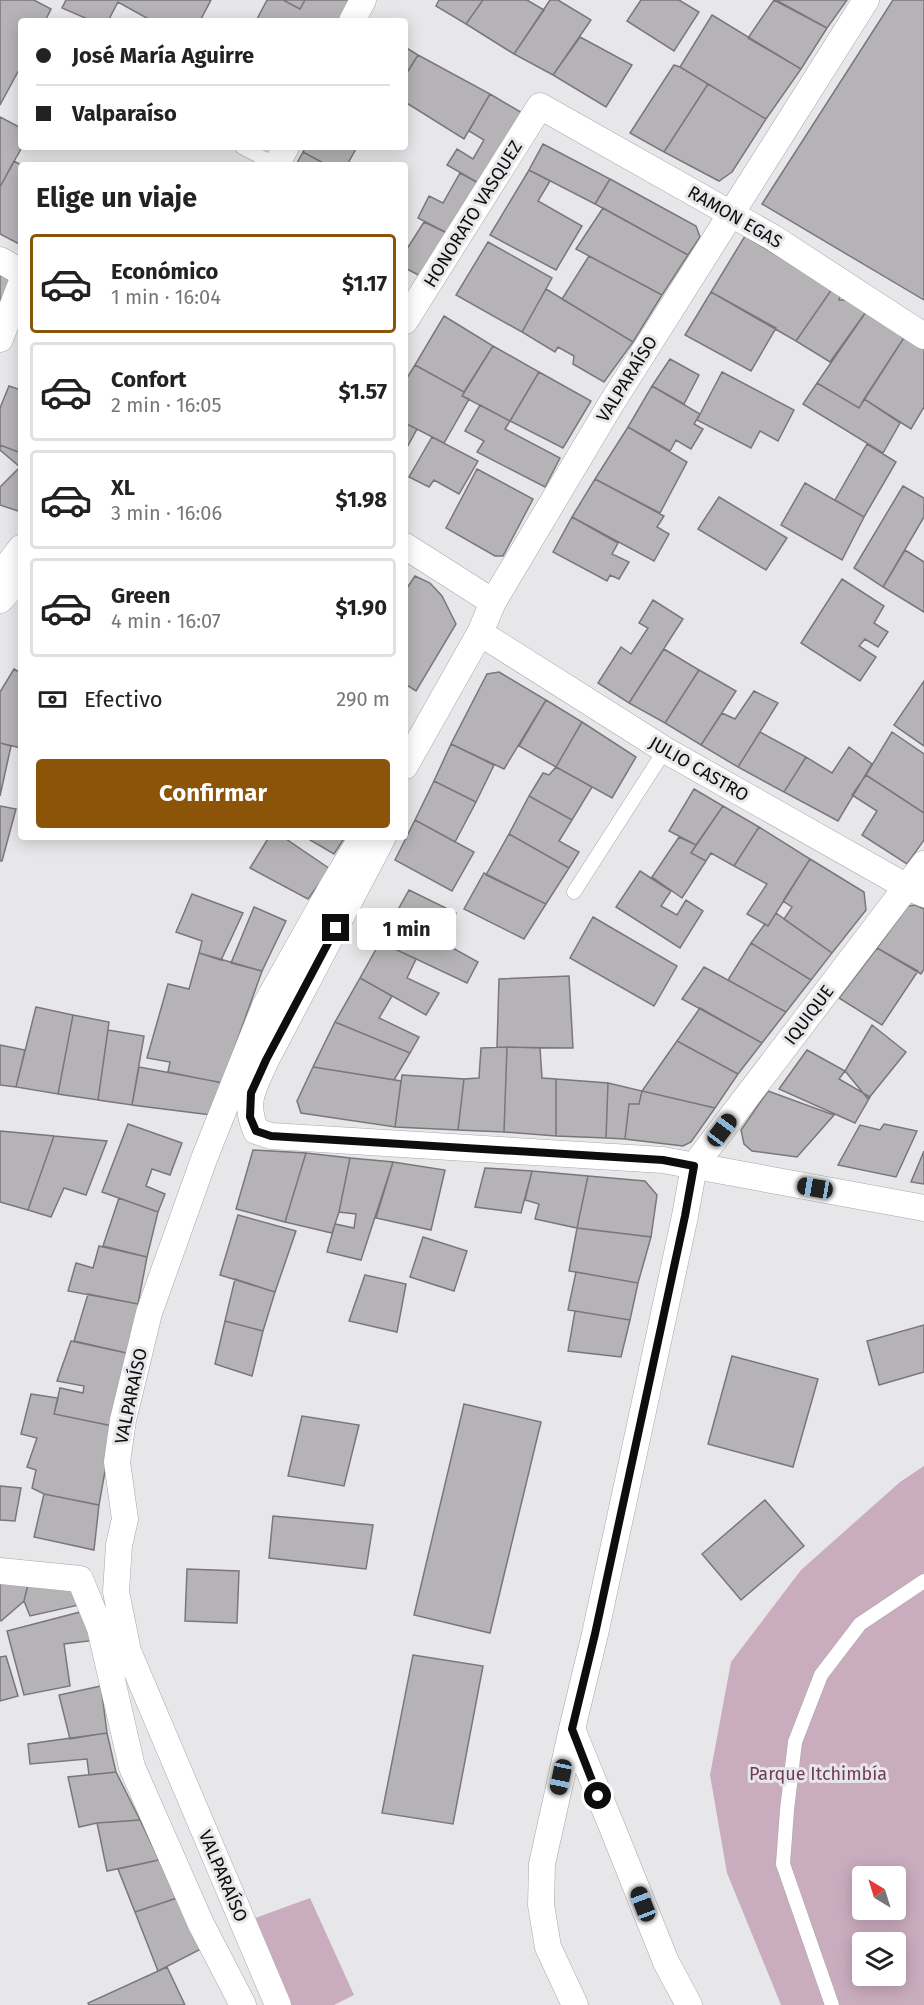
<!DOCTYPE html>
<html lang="es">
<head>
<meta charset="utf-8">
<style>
  :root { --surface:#fff; --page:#f6f6f6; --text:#222; --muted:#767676; --line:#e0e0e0; --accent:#8c5408 }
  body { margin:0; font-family:"Fira Sans",sans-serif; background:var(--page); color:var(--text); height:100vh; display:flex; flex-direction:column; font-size:22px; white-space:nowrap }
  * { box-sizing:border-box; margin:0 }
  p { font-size:20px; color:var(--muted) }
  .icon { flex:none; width:33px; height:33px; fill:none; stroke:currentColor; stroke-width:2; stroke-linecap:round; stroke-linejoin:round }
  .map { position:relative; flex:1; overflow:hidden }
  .side { position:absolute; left:18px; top:162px; width:390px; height:678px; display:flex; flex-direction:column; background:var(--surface); border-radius:6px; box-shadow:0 3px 15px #0003 }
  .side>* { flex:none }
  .banner { position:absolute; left:18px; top:18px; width:390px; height:132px; border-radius:6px; box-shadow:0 3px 15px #0003; display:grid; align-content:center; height:132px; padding:0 18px; background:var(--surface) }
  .needle { width:39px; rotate:322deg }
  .tools { position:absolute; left:852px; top:1866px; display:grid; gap:12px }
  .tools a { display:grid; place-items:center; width:54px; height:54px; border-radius:6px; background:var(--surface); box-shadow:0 3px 15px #0003; font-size:30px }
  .end { position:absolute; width:27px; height:27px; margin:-14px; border:8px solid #0d0d0e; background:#fff; box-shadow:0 0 0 3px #fff }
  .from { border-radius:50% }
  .bubble { position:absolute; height:42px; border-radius:6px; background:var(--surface); box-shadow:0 3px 15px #0003; font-size:20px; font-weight:700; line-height:42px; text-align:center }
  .car { position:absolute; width:18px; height:36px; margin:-18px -9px; border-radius:8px; box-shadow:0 0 4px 2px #0007; background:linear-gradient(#222 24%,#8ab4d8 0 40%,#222 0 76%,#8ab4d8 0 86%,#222 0) }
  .banner b { display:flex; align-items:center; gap:21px; height:57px; font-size:22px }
  .banner b+b { border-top:2px solid var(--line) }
  .banner i { width:15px; height:15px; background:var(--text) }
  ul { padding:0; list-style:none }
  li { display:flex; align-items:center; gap:18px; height:99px; margin:0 12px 9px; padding:0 6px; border:3px solid var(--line); border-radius:6px }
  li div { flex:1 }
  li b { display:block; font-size:22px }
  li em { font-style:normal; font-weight:700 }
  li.active { border-color:var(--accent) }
  li>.icon { width:54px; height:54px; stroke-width:1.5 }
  h2 { padding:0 18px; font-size:27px; line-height:72px }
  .pay { display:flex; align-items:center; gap:15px; height:66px; padding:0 18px; font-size:22px }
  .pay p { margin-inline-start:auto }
  .cta { display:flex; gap:12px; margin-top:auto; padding:12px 18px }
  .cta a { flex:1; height:69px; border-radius:6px; background:var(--accent); color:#fff; font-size:24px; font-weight:700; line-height:69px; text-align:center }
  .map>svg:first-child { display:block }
  .green { fill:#caacbf; fill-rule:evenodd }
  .building { fill:#b5b3b6; stroke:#79777a; stroke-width:1.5 }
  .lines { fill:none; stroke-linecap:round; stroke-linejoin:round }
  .lane-casing { stroke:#a6a7aa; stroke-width:15 }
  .street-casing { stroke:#a6a7aa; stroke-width:27 }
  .lane { stroke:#fff; stroke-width:14 }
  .street { stroke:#fff; stroke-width:26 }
  .route { stroke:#0d0d0e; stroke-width:8 }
  .labels { text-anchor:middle; stroke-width:6; stroke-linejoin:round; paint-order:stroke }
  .street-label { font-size:18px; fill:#0d0d0e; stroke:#e7e7ea }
  .park-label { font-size:18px; fill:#6e3a5d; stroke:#e7e7ea }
</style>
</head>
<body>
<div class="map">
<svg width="924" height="2005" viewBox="0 0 924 2005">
  <rect width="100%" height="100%" fill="#e7e7ea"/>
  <!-- green -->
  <path class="green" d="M924,1466V2005H781L727,1873L710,1775L731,1662L801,1570L900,1482ZM862,1876H896V1910H862ZM862,1942H896V1976H862Z
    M310,1898L354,1995L334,2005H287L247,1921Z"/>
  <!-- building -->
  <path class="building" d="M0,0H34L51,9L45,21H21V66L0,105Z
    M66,0H211L200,21H152L118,2L108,21H92L62,8Z
    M267,0H283L300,9L305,0H356L344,21H256Z
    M283,0H305L300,9Z
    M439,0H483L466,24L436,6Z
    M483,0H527L544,10L514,54L466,24Z
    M550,0H558L591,20L553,75L514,54Z
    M641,0H679L699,12L674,51L627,21Z
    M774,0L827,28L801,69L748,38Z
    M776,0H847L827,28Z
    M893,0H924V300L762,204Z
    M712,15L801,69L766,119L680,67Z
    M580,37L632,65L606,107L553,75Z
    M405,47L418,55L405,76Z
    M418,55L490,94L464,139L405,102V76Z
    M674,65L680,67L708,84L664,152L630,133Z
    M708,84L766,119L732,172L719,181L664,152Z
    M490,94L524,114L482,185L447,165L457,149L473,159L484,140L469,131Z
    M0,117L21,128L22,147L0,187Z
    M543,144L610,179L595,204L529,170Z
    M306,147H357L347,165H327L303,152Z
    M303,152L327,165H296Z
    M14,161L21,165V245L0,234V187Z
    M529,170L550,181L538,201L582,226L556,270L490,235Z
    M460,173L482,185L453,236L418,218L429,196L443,203Z
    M610,179L696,226L700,237L688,255L595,204Z
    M603,208L688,255L662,295L576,249Z
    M424,222L453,236L426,279L405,268V252Z
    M745,236L832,289L796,341L711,292Z
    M488,242L552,278L522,332L456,295Z
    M589,256L662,295L633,342L562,299Z
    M0,274L13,282L0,314Z
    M546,289L633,342L604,382L573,364L574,356L558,347L555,352L522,332Z
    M832,289L841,294L839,300H853L868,309L830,362L796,341Z
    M711,292L776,328L751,371L685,335Z
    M868,309L907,333L859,408L817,383Z
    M444,316L493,346L464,392L415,365Z
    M907,333L924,344V407L911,429L864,399Z
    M493,346L539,372L510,421L462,396Z
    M670,359L699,375L684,404L652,386Z
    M415,365L464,392L462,396L469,399L444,443L405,423V381Z
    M539,372L591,401L563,448L510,421Z
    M722,372L794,410L778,441L760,431L751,448L697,420Z
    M817,383L859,408L864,399L900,423L883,453L803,404Z
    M9,386L21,390V453L0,445V408Z
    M652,386L700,414L694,424L703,429L691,449L676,440L670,451L628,427Z
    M480,405L510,421L505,429L560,458L545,487L477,452L484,441L465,431Z
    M405,423L417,429L405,451Z
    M628,427L687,462L660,513L595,479Z
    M432,437L478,461L459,494L434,480L429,487L409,477Z
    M867,444L896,462L864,517L835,500Z
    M0,445L21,453V512L0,505V487L20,467L0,450Z
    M477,469L533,499L503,556H495L446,528Z
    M595,479L664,516L657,527L669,534L654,561L572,517Z
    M805,483L864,517L842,560L781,525Z
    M903,486L924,498V517L883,587L854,568Z
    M719,497L787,538L766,570L698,529Z
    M572,517L618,543L612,554L629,562L619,579L610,575L607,581L553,552Z
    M905,550L924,562V612L883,587Z
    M415,576L430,583L442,596L456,624L416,691L405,684V591Z
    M842,579L884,606L874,623L888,632L878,647L865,639L859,646L876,657L860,681L801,643Z
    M653,600L683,619L629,703L598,683L621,647L631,654L648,628L639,623Z
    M664,649L699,670L665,723L629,703Z
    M14,669L21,673V748L0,743V692Z
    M699,670L736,691L701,745L665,723Z
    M499,672L546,700L504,769L451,744L487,674Z
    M924,681V746L894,725Z
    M754,691L778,703L738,767L701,745L722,713L735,719Z
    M546,700L582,722L556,767L519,746Z
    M582,722L636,757L612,798L556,767Z
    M760,732L806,757L784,792L738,767Z
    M892,732L924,754V813L866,775Z
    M0,743L11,746L0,796Z
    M451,744L494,765L476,802L434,781Z
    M849,747L872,764L838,821L784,792L806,757L832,773Z
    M556,767L592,787L572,820L529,796L543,773L549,775Z
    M866,775L924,813V840L907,864L862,835L877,811L852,795Z
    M434,781L476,802L455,842L415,820Z
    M694,789L723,806L696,845L669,831Z
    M529,796L572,820L559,841L579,852L569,868L509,834Z
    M0,806L16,809L2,861H0Z
    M723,806L759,827L734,866L711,853L706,861L691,853Z
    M415,820L474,852L452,891L395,860Z
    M759,827L810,859L768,926L747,914L767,884L734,866Z
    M509,834L569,868L546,904L486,875Z
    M269,837H283L330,869L308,899L250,868Z
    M305,837H345L334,854Z
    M679,837L696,845L691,853L706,861L682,898L652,877Z
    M810,859L864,892L866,910L832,953L784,919L792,907L783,901Z
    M640,871L671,891L661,906L677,915L686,900L703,911L680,948L616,907Z
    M484,873L546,904L524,939L464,909Z
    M409,890L456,913L440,941L478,962L467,983L380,942Z
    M192,894L243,913L221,960L199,953L202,941L176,932Z
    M915,905L924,909V969L921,974L877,948L908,906Z
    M254,907L286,921L262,971L231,963Z
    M776,913L832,953L811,980L751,943L765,924L768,926Z
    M593,917L677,966L654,1006L570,958Z
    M380,942L416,959L407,978L439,993L426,1015L360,978Z
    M751,943L811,980L786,1012L728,980Z
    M877,948L918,971L882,1025L839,998Z
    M199,953L262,971L222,1083L168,1072L170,1062L147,1058L168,984L189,989Z
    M704,967L786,1012L762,1043L682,999Z
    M569,976L573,1048L497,1047L499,979Z
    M360,978L392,996L379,1018L419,1037L410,1053L335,1022Z
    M36,1007L73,1015L58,1094L16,1087Z
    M700,1008L762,1043L738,1074L677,1041Z
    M73,1015L109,1022L98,1100L58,1094Z
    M335,1022L410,1053L394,1080L313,1067Z
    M872,1025L906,1052L868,1099L845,1071Z
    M108,1030L144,1036L132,1105L98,1100Z
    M677,1041L738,1074L715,1108L642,1091Z
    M0,1045L25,1050L16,1087L0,1085Z
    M507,1047L540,1048L542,1078L556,1079V1136L504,1132Z
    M507,1047L504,1132L458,1130L464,1079L479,1078L481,1048Z
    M807,1050L845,1071L839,1079L870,1097L855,1123L779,1089Z
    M139,1067L229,1084L219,1116L132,1105Z
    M313,1067L401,1081L395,1127L301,1113L297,1101Z
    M402,1075L464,1079L458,1130L395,1127Z
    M556,1079L608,1083L606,1138L556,1136Z
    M608,1083L642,1091L639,1104H629L625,1139L606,1138Z
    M642,1091L715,1108L691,1142L683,1146L625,1139L629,1104H639Z
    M768,1091L834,1115L797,1157L752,1151L744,1144L741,1130Z
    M128,1124L182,1143L170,1175L152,1169L146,1186L165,1194L158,1212L102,1192Z
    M884,1124L917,1131L896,1177L838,1165L860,1125L880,1130Z
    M0,1131L54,1136L28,1210L0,1202Z
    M54,1136L107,1141L86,1195L64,1188L51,1217L28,1210Z
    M253,1150L306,1153L285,1222L236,1209Z
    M924,1151V1184L911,1182Z
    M306,1153L350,1158L339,1212L332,1233L285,1222Z
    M350,1158L393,1162L361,1260L327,1252L335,1224L354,1228L356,1214L339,1212Z
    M393,1162L445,1170L431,1230L376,1218Z
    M485,1168L532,1171L521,1213L475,1207Z
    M532,1171L588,1176L577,1228L535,1219L539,1204L525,1200Z
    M588,1176L645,1181L657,1195L651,1237L577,1228Z
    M119,1198L158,1212L147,1257L103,1246Z
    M238,1215L296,1231L275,1292L220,1275Z
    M577,1228L651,1237L638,1283L569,1271Z
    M423,1237L467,1251L454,1291L410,1277Z
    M99,1246L147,1257L138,1304L68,1291L76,1263L93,1268Z
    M576,1272L638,1283L630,1320L568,1310Z
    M365,1275L406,1284L397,1332L349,1321Z
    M235,1279L275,1292L263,1331L225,1321Z
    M88,1294L143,1305L131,1354L74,1341Z
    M575,1311L630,1320L621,1357L568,1351Z
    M225,1321L263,1331L252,1376L215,1364Z
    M924,1325V1372L879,1385L867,1341Z
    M71,1341L131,1354L113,1426L54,1414L60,1388L83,1393L84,1386L57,1381Z
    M732,1356L818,1379L793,1467L708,1444Z
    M31,1394L58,1398L54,1414L113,1426L99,1505L44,1494L32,1488L36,1470L27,1467L37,1438L21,1434Z
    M464,1404L541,1422L490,1633L414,1615Z
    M302,1416L359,1425L344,1486L288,1476Z
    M0,1486L21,1488L15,1521L0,1520Z
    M44,1494L99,1505L94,1550L34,1537Z
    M765,1500L804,1546L741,1600L702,1554Z
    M273,1516L373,1525L366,1569L269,1558Z
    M187,1569L239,1571L237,1623L185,1621Z
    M0,1578L29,1580L24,1601L1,1621L0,1620Z
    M29,1580L81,1586L79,1605L30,1616L24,1601Z
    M84,1611L97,1640L64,1644L70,1686L24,1695L7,1631Z
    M413,1655L483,1666L453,1824L382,1813Z
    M6,1656L18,1696L0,1701V1657Z
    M101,1686L107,1733L70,1739L59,1695Z
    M107,1733L116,1772L89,1775L87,1759L30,1764L28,1744Z
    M116,1772L140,1820L97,1823L79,1827L68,1777Z
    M140,1820L159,1860L107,1871L97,1823Z
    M159,1860L177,1898L135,1912L118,1869Z
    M177,1898L201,1949L158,1971L135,1912Z
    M167,1967L185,2005H89L88,2003Z"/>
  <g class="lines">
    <!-- lane casing -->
    <g class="lane-casing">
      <path id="lane" d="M242,147L276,165
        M574,892L665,750
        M832,2005L783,1864L787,1810L795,1742L821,1675L860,1624L924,1581"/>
    </g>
    <!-- street casing -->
    <g class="street-casing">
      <path id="street" d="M352,21L363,0
        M276,165L286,147
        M0,260L21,272
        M405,321L540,106L772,237L924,336
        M0,339L21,284
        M405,546L493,602
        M0,575L21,548
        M0,600L21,578
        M480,633L665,750L907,887L924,894
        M405,766L480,633L493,602L611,404L866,0
        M383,837L266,1060C254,1087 243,1101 256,1131L271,1136L663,1160L924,1208
        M0,1571L80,1579L100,1628L132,1767L201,1924L243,2005
        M572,1729L542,1864L541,1905L548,1947L575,2005
        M278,2005L128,1651L116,1592L119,1545L125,1519L117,1462L123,1420L149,1313L204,1159L265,1006L332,887L362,837
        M689,2005L666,1962L612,1827L572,1729L595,1634L685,1216L694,1166L924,864"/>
    </g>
    <!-- lane -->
    <use href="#lane" class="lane"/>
    <!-- street -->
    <use href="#street" class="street"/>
  </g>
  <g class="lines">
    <!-- route -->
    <path class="route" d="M336,928L266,1060L251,1093L250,1117L256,1131L271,1136L663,1160L694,1166L685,1216L595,1634L572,1729L598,1796"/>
  </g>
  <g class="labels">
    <!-- street labels -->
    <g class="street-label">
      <text transform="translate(473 214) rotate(-58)" y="6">HONORATO VASQUEZ</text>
      <text transform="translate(735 217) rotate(30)" y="6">RAMON EGAS</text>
      <text transform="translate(627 379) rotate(-58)" y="6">VALPARAÍSO</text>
      <text transform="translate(699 769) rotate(30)" y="6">JULIO CASTRO</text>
      <text transform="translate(809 1015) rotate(-53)" y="6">IQUIQUE</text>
      <text transform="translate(131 1396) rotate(-78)" y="6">VALPARAÍSO</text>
      <text transform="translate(223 1876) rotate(67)" y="6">VALPARAÍSO</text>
    </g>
    <!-- park labels -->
    <g class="park-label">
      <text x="818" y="1780">Parque Itchimbía</text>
    </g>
  </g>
</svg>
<div class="tools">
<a><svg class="needle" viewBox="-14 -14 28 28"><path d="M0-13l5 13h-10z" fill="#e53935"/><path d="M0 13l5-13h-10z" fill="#767676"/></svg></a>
<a><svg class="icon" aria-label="layers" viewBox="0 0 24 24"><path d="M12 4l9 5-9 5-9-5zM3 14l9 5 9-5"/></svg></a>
</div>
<i class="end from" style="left:598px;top:1796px"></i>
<i class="end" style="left:336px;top:928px"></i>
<div class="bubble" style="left:357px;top:908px;width:99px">1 min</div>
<i class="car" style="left:722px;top:1130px;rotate:37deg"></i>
<i class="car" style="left:815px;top:1188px;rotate:280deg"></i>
<i class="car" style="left:561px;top:1777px;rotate:192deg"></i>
<i class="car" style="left:643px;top:1904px;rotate:339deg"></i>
<div class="banner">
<b><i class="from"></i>José María Aguirre</b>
<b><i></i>Valparaíso</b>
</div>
<section class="side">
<h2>Elige un viaje</h2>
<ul>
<li class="active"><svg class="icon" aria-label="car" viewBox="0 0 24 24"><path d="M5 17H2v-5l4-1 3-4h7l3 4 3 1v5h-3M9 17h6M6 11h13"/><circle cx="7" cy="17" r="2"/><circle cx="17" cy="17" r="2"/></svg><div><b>Económico</b><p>1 min · 16:04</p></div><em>$1.17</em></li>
<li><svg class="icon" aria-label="car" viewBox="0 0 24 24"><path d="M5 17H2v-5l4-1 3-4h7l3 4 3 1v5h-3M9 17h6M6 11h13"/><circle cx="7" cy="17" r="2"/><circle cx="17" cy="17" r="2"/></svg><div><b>Confort</b><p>2 min · 16:05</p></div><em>$1.57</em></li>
<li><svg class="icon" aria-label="car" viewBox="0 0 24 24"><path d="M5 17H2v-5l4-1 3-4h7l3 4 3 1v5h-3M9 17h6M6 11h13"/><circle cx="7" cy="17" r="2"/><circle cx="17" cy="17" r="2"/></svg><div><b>XL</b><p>3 min · 16:06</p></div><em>$1.98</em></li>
<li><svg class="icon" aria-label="car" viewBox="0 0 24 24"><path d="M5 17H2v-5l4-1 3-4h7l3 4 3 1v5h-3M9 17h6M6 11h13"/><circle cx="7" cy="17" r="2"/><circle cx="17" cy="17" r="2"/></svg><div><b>Green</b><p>4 min · 16:07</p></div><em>$1.90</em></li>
</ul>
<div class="pay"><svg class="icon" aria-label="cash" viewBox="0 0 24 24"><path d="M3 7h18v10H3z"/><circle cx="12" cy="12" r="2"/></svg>Efectivo<p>290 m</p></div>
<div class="cta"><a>Confirmar</a></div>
</section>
</div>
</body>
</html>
